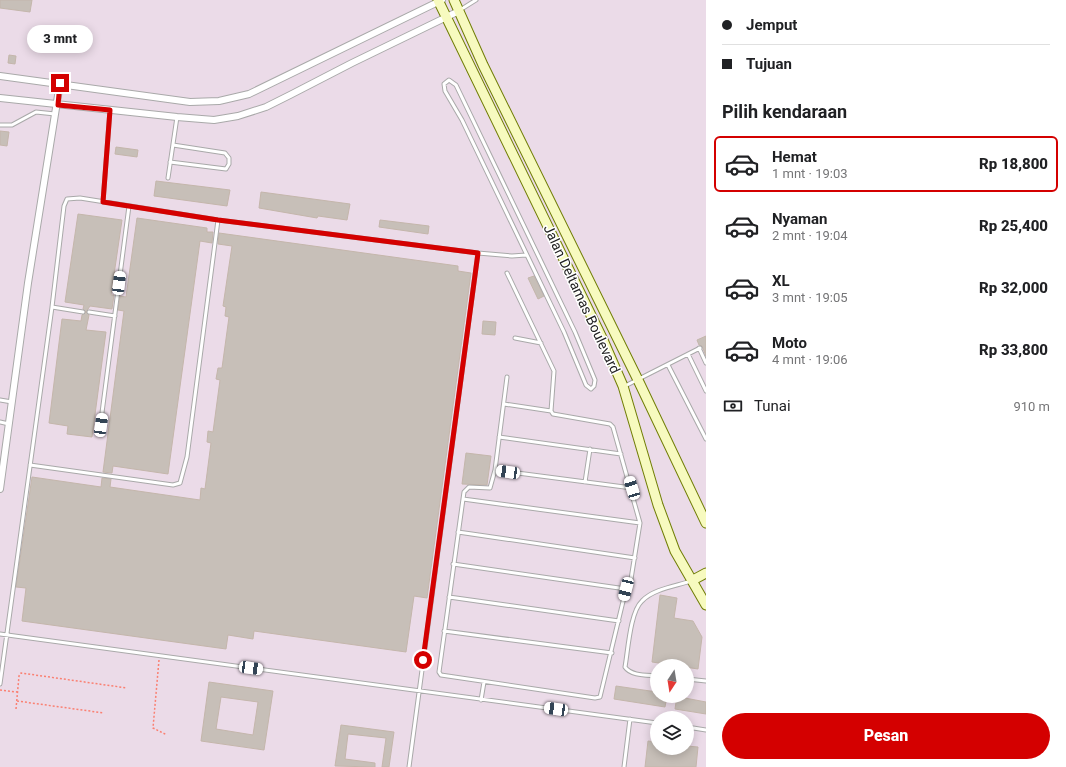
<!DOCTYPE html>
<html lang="id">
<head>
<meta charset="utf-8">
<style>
  :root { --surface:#fff; --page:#f2f2f2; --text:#202124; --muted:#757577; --line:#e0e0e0; --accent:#d40000 }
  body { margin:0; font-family:Roboto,sans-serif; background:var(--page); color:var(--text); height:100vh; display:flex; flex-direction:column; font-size:15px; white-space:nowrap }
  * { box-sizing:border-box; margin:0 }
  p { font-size:13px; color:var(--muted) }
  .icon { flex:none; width:22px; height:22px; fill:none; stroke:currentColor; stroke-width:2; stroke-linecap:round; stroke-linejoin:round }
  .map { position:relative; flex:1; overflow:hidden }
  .sheet { display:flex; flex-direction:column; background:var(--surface); width:360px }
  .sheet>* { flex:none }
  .guide { display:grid; align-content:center; height:88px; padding:0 16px; background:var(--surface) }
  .needle { width:26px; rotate:192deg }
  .tools { position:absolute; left:650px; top:659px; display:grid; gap:8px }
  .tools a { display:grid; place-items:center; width:44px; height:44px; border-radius:50%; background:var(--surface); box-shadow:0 2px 10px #0003; font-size:20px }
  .end { position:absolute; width:18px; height:18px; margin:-9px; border:5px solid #d40000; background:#fff; box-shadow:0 0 0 2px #fff }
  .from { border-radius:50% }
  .bubble { position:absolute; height:28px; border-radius:14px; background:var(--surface); box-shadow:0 2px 10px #0003; font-size:13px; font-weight:800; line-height:28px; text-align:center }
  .car { position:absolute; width:12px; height:24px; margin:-12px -6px; border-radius:5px; box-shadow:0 0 3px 1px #0007; background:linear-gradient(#fff 24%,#345 0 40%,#fff 0 76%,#345 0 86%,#fff 0) }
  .guide b { display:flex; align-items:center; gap:14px; height:38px; font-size:15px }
  .guide b+b { border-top:1px solid var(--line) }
  .guide i { width:10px; height:10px; background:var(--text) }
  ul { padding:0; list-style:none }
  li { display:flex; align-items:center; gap:12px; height:56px; margin:0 8px 6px; padding:0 8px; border:2px solid transparent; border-radius:6px }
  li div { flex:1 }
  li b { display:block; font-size:15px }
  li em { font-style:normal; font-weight:800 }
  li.active { border-color:var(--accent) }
  li>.icon { width:36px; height:36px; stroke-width:1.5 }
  h2 { padding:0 16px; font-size:18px; line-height:48px }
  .pay { display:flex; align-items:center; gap:10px; height:44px; padding:0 16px; font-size:15px }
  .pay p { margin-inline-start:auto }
  .action { display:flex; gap:8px; margin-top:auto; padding:8px 16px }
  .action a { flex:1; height:46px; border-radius:24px; background:var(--accent); color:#fff; font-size:16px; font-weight:800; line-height:46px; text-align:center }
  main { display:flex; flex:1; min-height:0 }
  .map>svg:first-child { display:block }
  .industrial { fill:#ebdbe8; fill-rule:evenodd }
  .building { fill:#c7bfb8; stroke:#c4b6ab; fill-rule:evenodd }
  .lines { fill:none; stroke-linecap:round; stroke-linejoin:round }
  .lane-casing { stroke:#a9a9a9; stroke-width:5 }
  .street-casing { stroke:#a9a9a9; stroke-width:8 }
  .secondary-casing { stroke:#707d05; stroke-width:11 }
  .path { stroke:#fa8072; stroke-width:1.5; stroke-dasharray:2 2; stroke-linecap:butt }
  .lane { stroke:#fff; stroke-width:3 }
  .street { stroke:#fff; stroke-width:6 }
  .secondary { stroke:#f7fabf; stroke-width:9 }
  .route { stroke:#d40000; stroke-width:5 }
  .labels { text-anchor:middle; stroke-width:3; stroke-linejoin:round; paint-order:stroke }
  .street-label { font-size:14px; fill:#222; stroke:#fff }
</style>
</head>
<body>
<main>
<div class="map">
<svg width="706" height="767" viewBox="0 0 706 767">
  <rect width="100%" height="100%" fill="#f2efe9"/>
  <!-- industrial -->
  <path class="industrial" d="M0,0H706V767H0ZM657,666H687V696H657ZM657,718H687V748H657Z"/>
  <!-- building -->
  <path class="building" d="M0,0H32L30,12L0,8Z
    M9,55L16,56L15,64L8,63Z
    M0,131L9,132L7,146L0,145Z
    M116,147L138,150L137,157L115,154Z
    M156,181L230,190L227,206L154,196Z
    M261,192L350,204L347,220L318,216L317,218L259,208Z
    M78,214L122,220L111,295H114L112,309L90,306L86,312L89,315L86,330L106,332L92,437L67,434L68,426L49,423L62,319L81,321L82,315L86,312L83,309L84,305L65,302Z
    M137,218L207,228V232H213L212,243L200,241L168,474L113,466L112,473L103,472L124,311L118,310L120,296L126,297Z
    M380,220L429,226L428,234L379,227Z
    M219,233L458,266V271L471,273L427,598L414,596L406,652L254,631L253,639L228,635L226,649L22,621L26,588L16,587L32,477L101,487L102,478L111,479L110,487L200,500L201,488L205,489L211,443L207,442L208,431L213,432L220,380L216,379L218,368H222L229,317L225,316L226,307L223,306L232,246L218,244Z
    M534,276L544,296L538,299L528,278Z
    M483,321L496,322L495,335L482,334Z
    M706,336V356L702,346L699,345L697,340Z
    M466,453L491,456L487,485L462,484Z
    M660,595L677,598L674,618L693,621L702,637L698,669L652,662Z
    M209,682L273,691L264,750L201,741ZM221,697L258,702L253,735L216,729Z
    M616,686L657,692V696H667L665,707L614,699Z
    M677,696H685V698L706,702V714L675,709Z
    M341,725L394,732L389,767H382L386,738L348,734L345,759L375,763V767L335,766Z
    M648,741L657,742V748H687V746L698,747L696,767H645Z"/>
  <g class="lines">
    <!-- lane casing -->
    <g class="lane-casing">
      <path id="lane" d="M460,10L476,0
        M449,80L456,85L575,332L595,380L594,386L591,389L586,385L564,332L462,120L445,91L444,84Z
        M0,125H12L36,112L55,114
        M170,162L226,169L229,164V158L225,153L173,145
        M168,178L177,117
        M103,202L110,110
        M507,273L554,371L551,411L553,414L610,424L613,427L640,523L631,579L626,589L600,697L595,698L441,675L439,672L463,499L464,492L469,487L490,488L495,470L632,488
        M52,307L83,312
        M89,312L115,316
        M515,338L541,343
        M699,348L706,363
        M688,354L706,391
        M668,365L706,439
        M625,386L700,348
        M0,400L12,402
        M504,404L551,411
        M0,422L9,424
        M100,428L129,206
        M499,437L621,454
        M30,465L173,485L180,483L187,457L218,220
        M495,470L507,377
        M585,482L590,449
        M463,499L640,523
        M458,532L635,558
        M453,564L626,589
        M449,597L619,621
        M444,631L612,653
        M0,634L657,723
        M657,676C647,675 631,676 625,667C628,651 630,612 642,601C653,589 676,586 691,581
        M687,679L706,681
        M0,684L52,307L64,206L67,199L80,198L218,220L478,253L512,256L526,255
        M481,700L484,682
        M687,727L706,730
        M409,767L478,253
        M624,767L630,719"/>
    </g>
    <!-- street casing -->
    <g class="street-casing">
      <path id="street" d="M0,76L190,102L219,101L249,94L442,0
        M0,98L177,117L214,120L238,116L266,107L290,95L352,63L459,11
        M0,489L28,283L60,83"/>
    </g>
    <!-- secondary casing -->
    <g class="secondary-casing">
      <path id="secondary" d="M438,0L603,340L623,386L658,505L675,551L706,605
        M454,0L483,65L638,380L706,523
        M693,580L706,573"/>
    </g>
    <!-- path -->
    <path class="path" d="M159,660L153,728L167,735
      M0,690L17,692
      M17,701L104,713
      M16,709L19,676L21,673L127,688"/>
    <!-- lane -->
    <use href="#lane" class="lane"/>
    <!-- street -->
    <use href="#street" class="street"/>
    <!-- secondary -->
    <use href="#secondary" class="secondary"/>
  </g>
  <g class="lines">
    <!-- route -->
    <path class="route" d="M60,83L58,105L110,110L103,202L218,220L478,253L423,660"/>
  </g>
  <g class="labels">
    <!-- street labels -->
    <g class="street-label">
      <text transform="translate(582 299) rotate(65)" y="5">Jalan Deltamas Boulevard</text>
    </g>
  </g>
</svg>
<div class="tools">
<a><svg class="needle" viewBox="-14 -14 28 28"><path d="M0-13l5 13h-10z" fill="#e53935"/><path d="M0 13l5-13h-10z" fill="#757577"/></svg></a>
<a><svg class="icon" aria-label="layers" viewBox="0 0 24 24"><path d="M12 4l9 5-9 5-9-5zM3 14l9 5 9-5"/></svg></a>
</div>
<i class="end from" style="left:423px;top:660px"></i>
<i class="end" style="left:60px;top:83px"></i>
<div class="bubble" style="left:27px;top:25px;width:66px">3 mnt</div>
<i class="car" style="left:119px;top:283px;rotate:7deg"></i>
<i class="car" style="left:101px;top:425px;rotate:8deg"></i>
<i class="car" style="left:508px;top:472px;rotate:278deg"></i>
<i class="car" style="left:632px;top:488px;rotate:343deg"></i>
<i class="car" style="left:626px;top:589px;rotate:194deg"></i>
<i class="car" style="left:251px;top:668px;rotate:98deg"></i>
<i class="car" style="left:556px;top:709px;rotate:278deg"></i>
</div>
<section class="sheet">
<div class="guide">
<b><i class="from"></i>Jemput</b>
<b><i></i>Tujuan</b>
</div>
<h2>Pilih kendaraan</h2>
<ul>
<li class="active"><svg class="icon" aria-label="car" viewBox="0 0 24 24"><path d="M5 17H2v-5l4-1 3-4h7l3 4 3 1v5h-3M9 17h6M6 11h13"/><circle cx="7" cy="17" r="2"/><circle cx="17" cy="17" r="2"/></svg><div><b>Hemat</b><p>1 mnt · 19:03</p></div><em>Rp 18,800</em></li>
<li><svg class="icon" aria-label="car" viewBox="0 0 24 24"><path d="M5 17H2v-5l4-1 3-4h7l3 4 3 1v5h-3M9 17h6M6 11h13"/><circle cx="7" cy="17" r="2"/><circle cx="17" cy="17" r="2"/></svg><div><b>Nyaman</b><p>2 mnt · 19:04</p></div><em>Rp 25,400</em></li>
<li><svg class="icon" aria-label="car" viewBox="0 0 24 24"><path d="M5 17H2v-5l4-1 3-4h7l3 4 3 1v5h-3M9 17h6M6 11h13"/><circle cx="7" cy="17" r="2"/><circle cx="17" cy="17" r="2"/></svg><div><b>XL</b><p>3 mnt · 19:05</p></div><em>Rp 32,000</em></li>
<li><svg class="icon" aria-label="car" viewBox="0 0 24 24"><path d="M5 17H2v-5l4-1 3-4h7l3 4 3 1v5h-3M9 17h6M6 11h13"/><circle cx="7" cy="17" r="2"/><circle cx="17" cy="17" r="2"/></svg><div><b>Moto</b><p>4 mnt · 19:06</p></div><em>Rp 33,800</em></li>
</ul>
<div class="pay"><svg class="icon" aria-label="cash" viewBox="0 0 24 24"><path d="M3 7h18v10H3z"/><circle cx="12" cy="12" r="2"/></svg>Tunai<p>910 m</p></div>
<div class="action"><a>Pesan</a></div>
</section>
</main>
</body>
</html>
